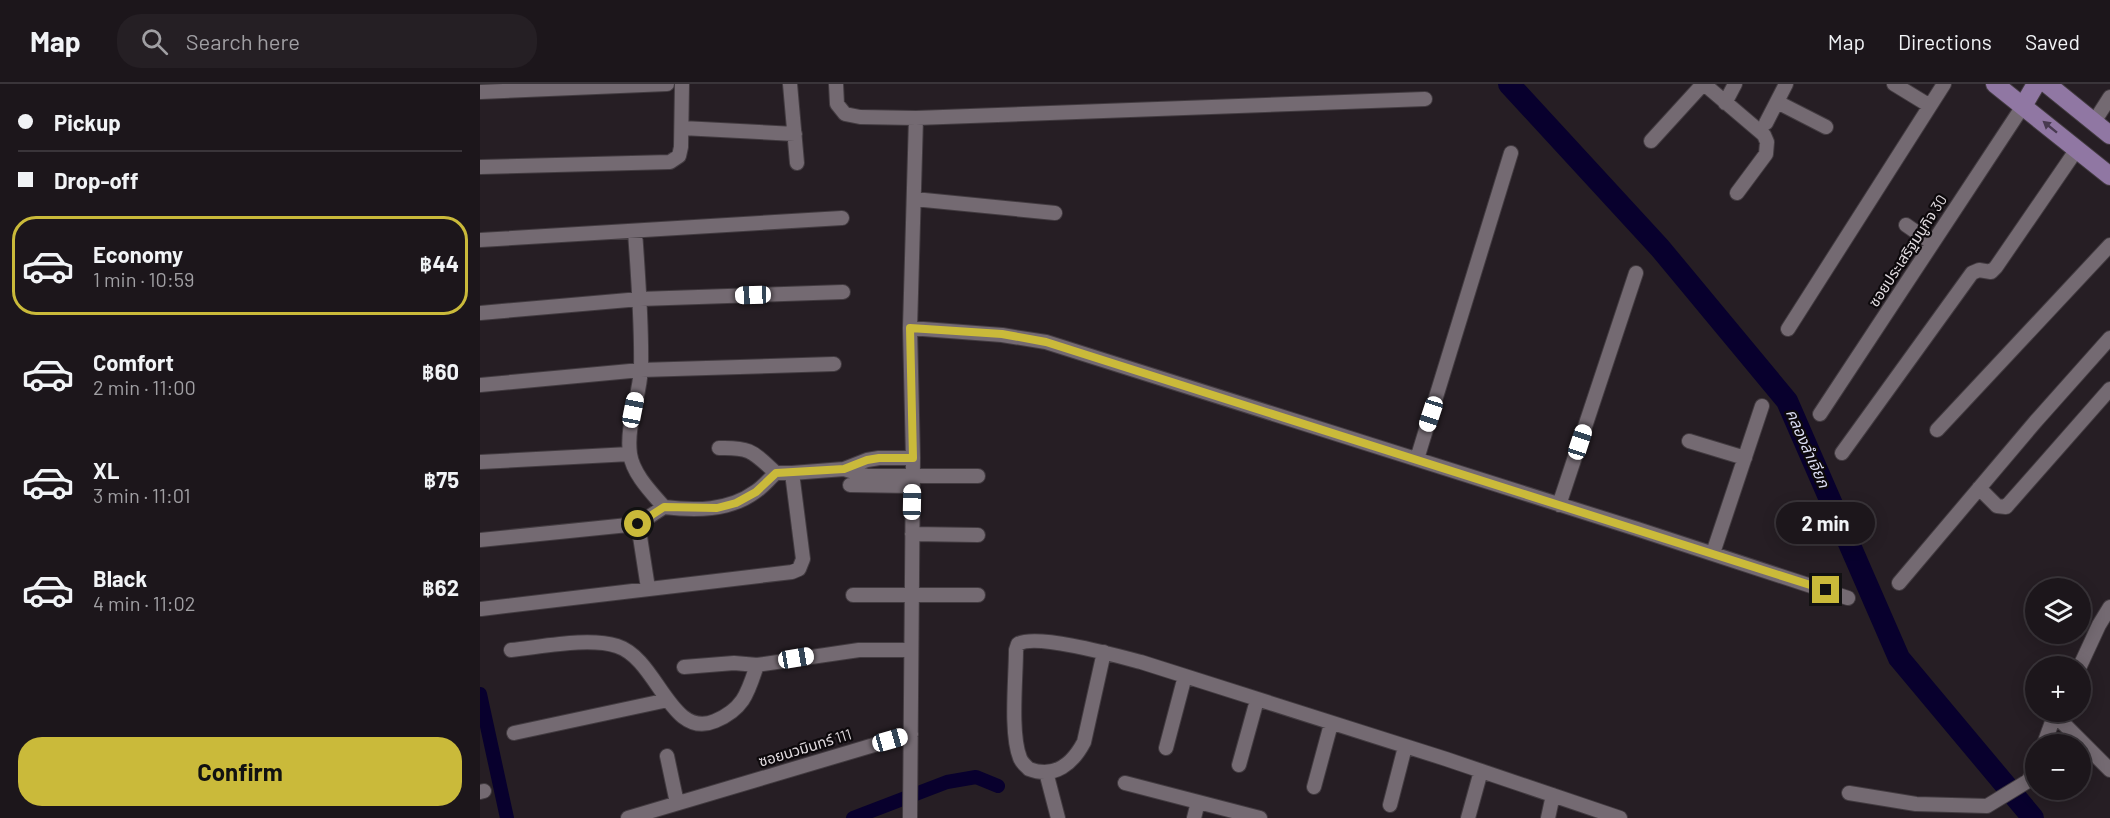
<!DOCTYPE html>
<html lang="en">
<head>
<meta charset="utf-8">
<style>
  :root { --surface:#1c161b; --page:#251f24; --text:#f1f3f6; --muted:#a09fa3; --line:#3a353a; --accent:#caba3a }
  body { margin:0; font-family:Barlow,"Noto Sans Thai",sans-serif; background:var(--page); color:var(--text); height:100vh; display:flex; flex-direction:column; font-size:22px; white-space:nowrap }
  * { box-sizing:border-box; margin:0 }
  p { font-size:20px; color:var(--muted) }
  .icon { flex:none; width:33px; height:33px; fill:none; stroke:currentColor; stroke-width:2; stroke-linecap:round; stroke-linejoin:round }
  .map { position:relative; flex:1; overflow:hidden }
  .details { display:flex; flex-direction:column; background:var(--surface); width:480px }
  .details>* { flex:none }
  .hud { display:grid; align-content:center; height:132px; padding:0 18px; background:var(--surface) }
  .controls { position:absolute; left:1545px; top:494px; display:grid; gap:12px }
  .controls a { display:grid; place-items:center; width:66px; height:66px; border-radius:50%; background:var(--surface); box-shadow:0 3px 15px #0003,0 0 0 2px var(--line); font-size:30px }
  .end { position:absolute; width:27px; height:27px; margin:-14px; border:8px solid #caba3a; background:#111; box-shadow:0 0 0 3px #111 }
  .from { border-radius:50% }
  .bubble { position:absolute; height:42px; border-radius:21px; background:var(--surface); box-shadow:0 3px 15px #0003,0 0 0 2px var(--line); font-size:20px; font-weight:700; line-height:42px; text-align:center }
  .car { position:absolute; width:18px; height:36px; margin:-18px -9px; border-radius:8px; box-shadow:0 0 4px 2px #0007; background:linear-gradient(#fff 24%,#345 0 40%,#fff 0 76%,#345 0 86%,#fff 0) }
  .hud b { display:flex; align-items:center; gap:21px; height:57px; font-size:22px }
  .hud b+b { border-top:2px solid var(--line) }
  .hud i { width:15px; height:15px; background:var(--text) }
  ul { padding:0; list-style:none }
  li { display:flex; align-items:center; gap:18px; height:99px; margin:0 12px 9px; padding:0 6px; border:3px solid transparent; border-radius:24px }
  li div { flex:1 }
  li b { display:block; font-size:22px }
  li em { font-style:normal; font-weight:700 }
  li.current { border-color:var(--accent) }
  li>.icon { width:54px; height:54px; stroke-width:1.5 }
  .action { display:flex; gap:12px; margin-top:auto; padding:12px 18px }
  .action a { flex:1; height:69px; border-radius:24px; background:var(--accent); color:#111; font-size:24px; font-weight:700; line-height:69px; text-align:center }
  header { display:flex; align-items:center; gap:36px; box-sizing:border-box; height:84px; padding:0 30px; background:var(--surface); border-bottom:2px solid var(--line) }
  header strong { font-size:28px }
  nav { display:flex; gap:33px; margin-inline-start:auto; font-size:21px }
  .search { width:420px; height:54px; background:var(--page); display:flex; align-items:center; gap:15px; box-sizing:border-box; padding:0 21px; border-radius:24px; color:var(--muted); font-size:22px }
  main { display:flex; flex:1; min-height:0 }
  .map>svg:first-child { display:block }
  .lines { fill:none; stroke-linecap:round; stroke-linejoin:round }
  .canal { stroke:#08002d; stroke-width:14 }
  .river { stroke:#08002d; stroke-width:22 }
  .minor-casing { stroke:#423b40; stroke-width:16 }
  .major-casing { stroke:#423b40; stroke-width:20 }
  .minor { stroke:#746a72; stroke-width:14 }
  .major { stroke:#9077a3; stroke-width:18 }
  .oneway { fill:#483a50 }
  .route { stroke:#caba3a; stroke-width:8 }
  .labels { text-anchor:middle; stroke-width:4.5; stroke-linejoin:round; paint-order:stroke }
  .street-label { font-size:15px; fill:#e2dce0; stroke:#0d090c }
  .water-label { font-size:16px; font-style:italic; fill:#dbddf3; stroke:#0d090c }
</style>
</head>
<body>
<header>
<strong>Map</strong>
<div class="search"><svg class="icon" aria-label="search" viewBox="0 0 24 24"><circle cx="10" cy="10" r="6"/><path d="M15 15l6 6"/></svg>Search here</div>
<nav><a>Map</a><a>Directions</a><a>Saved</a></nav>
</header>
<main>
<section class="details">
<div class="hud">
<b><i class="from"></i>Pickup</b>
<b><i></i>Drop-off</b>
</div>
<ul>
<li class="current"><svg class="icon" aria-label="car" viewBox="0 0 24 24"><path d="M5 17H2v-5l4-1 3-4h7l3 4 3 1v5h-3M9 17h6M6 11h13"/><circle cx="7" cy="17" r="2"/><circle cx="17" cy="17" r="2"/></svg><div><b>Economy</b><p>1 min · 10:59</p></div><em>฿44</em></li>
<li><svg class="icon" aria-label="car" viewBox="0 0 24 24"><path d="M5 17H2v-5l4-1 3-4h7l3 4 3 1v5h-3M9 17h6M6 11h13"/><circle cx="7" cy="17" r="2"/><circle cx="17" cy="17" r="2"/></svg><div><b>Comfort</b><p>2 min · 11:00</p></div><em>฿60</em></li>
<li><svg class="icon" aria-label="car" viewBox="0 0 24 24"><path d="M5 17H2v-5l4-1 3-4h7l3 4 3 1v5h-3M9 17h6M6 11h13"/><circle cx="7" cy="17" r="2"/><circle cx="17" cy="17" r="2"/></svg><div><b>XL</b><p>3 min · 11:01</p></div><em>฿75</em></li>
<li><svg class="icon" aria-label="car" viewBox="0 0 24 24"><path d="M5 17H2v-5l4-1 3-4h7l3 4 3 1v5h-3M9 17h6M6 11h13"/><circle cx="7" cy="17" r="2"/><circle cx="17" cy="17" r="2"/></svg><div><b>Black</b><p>4 min · 11:02</p></div><em>฿62</em></li>
</ul>
<div class="action"><a>Confirm</a></div>
</section>
<div class="map">
<svg width="1630" height="734" viewBox="0 0 1630 734">
  <rect width="100%" height="100%" fill="#261e24"/>
  <g class="lines">
    <!-- canal -->
    <path class="canal" d="M0,610L27,734
      M373,734L467,698L496,693L518,702"/>
    <!-- river -->
    <path class="river" d="M1029,0L1180,164L1307,317L1419,574L1553,734"/>
    <!-- minor casing -->
    <g class="minor-casing">
      <path id="minor" d="M310,0L317,79
        M356,0L357,20L365,30L380,33L436,34L945,15
        M1224,0L1284,51L1287,58L1286,70L1257,109
        M1414,0L1450,22
        M0,8L187,0
        M1297,18L1346,43
        M1245,19L1255,0
        M1614,38L1630,13
        M1286,39L1306,0
        M202,44L315,50
        M1171,57L1223,0
        M0,83L190,78L199,72L201,63L202,0
        M434,115L575,129
        M1426,141L1452,159
        M155,147C158,192 162,238 161,284C160,313 146,340 150,370C153,390 171,408 184,423C215,427 249,427 275,408C283,403 289,395 296,389
        M0,156L362,134
        M0,229L160,215L363,208
        M430,244L522,251L566,258L1157,445L1368,514
        M1308,245L1464,0
        M0,301L161,286L354,280
        M1340,330L1543,22
        M1457,346L1630,161
        M1209,357L1265,374
        M1362,369L1492,189L1499,186L1511,188L1516,183L1597,65
        M937,375L1031,69
        M0,378L150,370
        M364,385L387,392H498
        M312,389L364,385L387,376L399,374H433
        M370,401L432,402
        M1499,404L1517,422L1526,423L1630,305
        M1079,421L1156,189
        M432,450L498,451
        M0,456L158,440
        M1233,469L1282,322
        M1419,499L1556,337L1630,254
        M168,504L158,440L184,423
        M373,511H498
        M1,525L312,488L319,485L323,475L312,389H296C273,368 271,363 239,364
        M31,566C62,563 108,553 137,562C178,575 190,656 235,637C264,625 268,608 277,581
        M624,568L604,658C593,679 575,695 549,685C546,682 542,679 540,674C530,649 536,594 536,566L538,560C556,549 638,572 661,578L966,675L1140,734
        M1600,582L1619,541L1630,523
        M204,583L254,579L277,581L379,566H431
        M1574,630L1630,686
        M34,649L188,616
        M1564,660L1576,627
        M686,664L705,592
        M187,672L197,719
        M759,681L777,616
        M566,688L578,734
        M645,699L780,734
        M834,703L851,640
        M0,708L4,707
        M1369,709L1436,720L1507,722L1548,697L1556,685
        M910,721L925,663
        M148,734L431,650
        M430,734L433,374L430,244L436,34
        M714,734L718,718
        M988,734L1001,687
        M1068,734L1073,711"/>
    </g>
    <!-- major casing -->
    <g class="major-casing">
      <path id="major" d="M1515,0L1630,92
        M1567,0L1630,51
        M1543,22L1556,0"/>
    </g>
    <!-- minor -->
    <use href="#minor" class="minor"/>
    <!-- major -->
    <use href="#major" class="major"/>
  </g>
  <!-- one-way arrows -->
  <defs><path id="oneway-solid" d="M-6-.8H1V-3.2L6.5 0L1 3.2V.8H-6Z" transform="scale(1.5)"/></defs>
  <use class="oneway" href="#oneway-solid" transform="translate(1570 43) rotate(-141)"/>
  <g class="lines">
    <!-- route -->
    <path class="route" d="M158,440L184,423L237,424L256,419L276,408L296,389L364,385L387,376L399,374H433L430,244L522,250L566,258L1346,506"/>
  </g>
  <g class="labels">
    <!-- street labels -->
    <g class="street-label">
      <text transform="translate(1428 167) rotate(-57)" y="5">ซอยประเสริฐมนูกิจ 30</text>
      <text transform="translate(325 664) rotate(-17)" y="5">ซอยนวมินทร์ 111</text>
    </g>
    <!-- water labels -->
    <g class="water-label">
      <text transform="translate(1328 364) rotate(66)" y="6">คลองลำเจียก</text>
    </g>
  </g>
</svg>
<div class="controls">
<a><svg class="icon" aria-label="layers" viewBox="0 0 24 24"><path d="M12 4l9 5-9 5-9-5zM3 14l9 5 9-5"/></svg></a>
<a>+</a>
<a>−</a>
</div>
<i class="end from" style="left:158px;top:440px"></i>
<i class="end" style="left:1346px;top:506px"></i>
<div class="bubble" style="left:1296px;top:418px;width:99px">2 min</div>
<i class="car" style="left:273px;top:211px;rotate:268deg"></i>
<i class="car" style="left:153px;top:326px;rotate:11deg"></i>
<i class="car" style="left:951px;top:330px;rotate:198deg"></i>
<i class="car" style="left:1100px;top:358px;rotate:18deg"></i>
<i class="car" style="left:432px;top:418px;rotate:1deg"></i>
<i class="car" style="left:316px;top:574px;rotate:80deg"></i>
<i class="car" style="left:410px;top:656px;rotate:74deg"></i>
</div>
</main>
</body>
</html>
